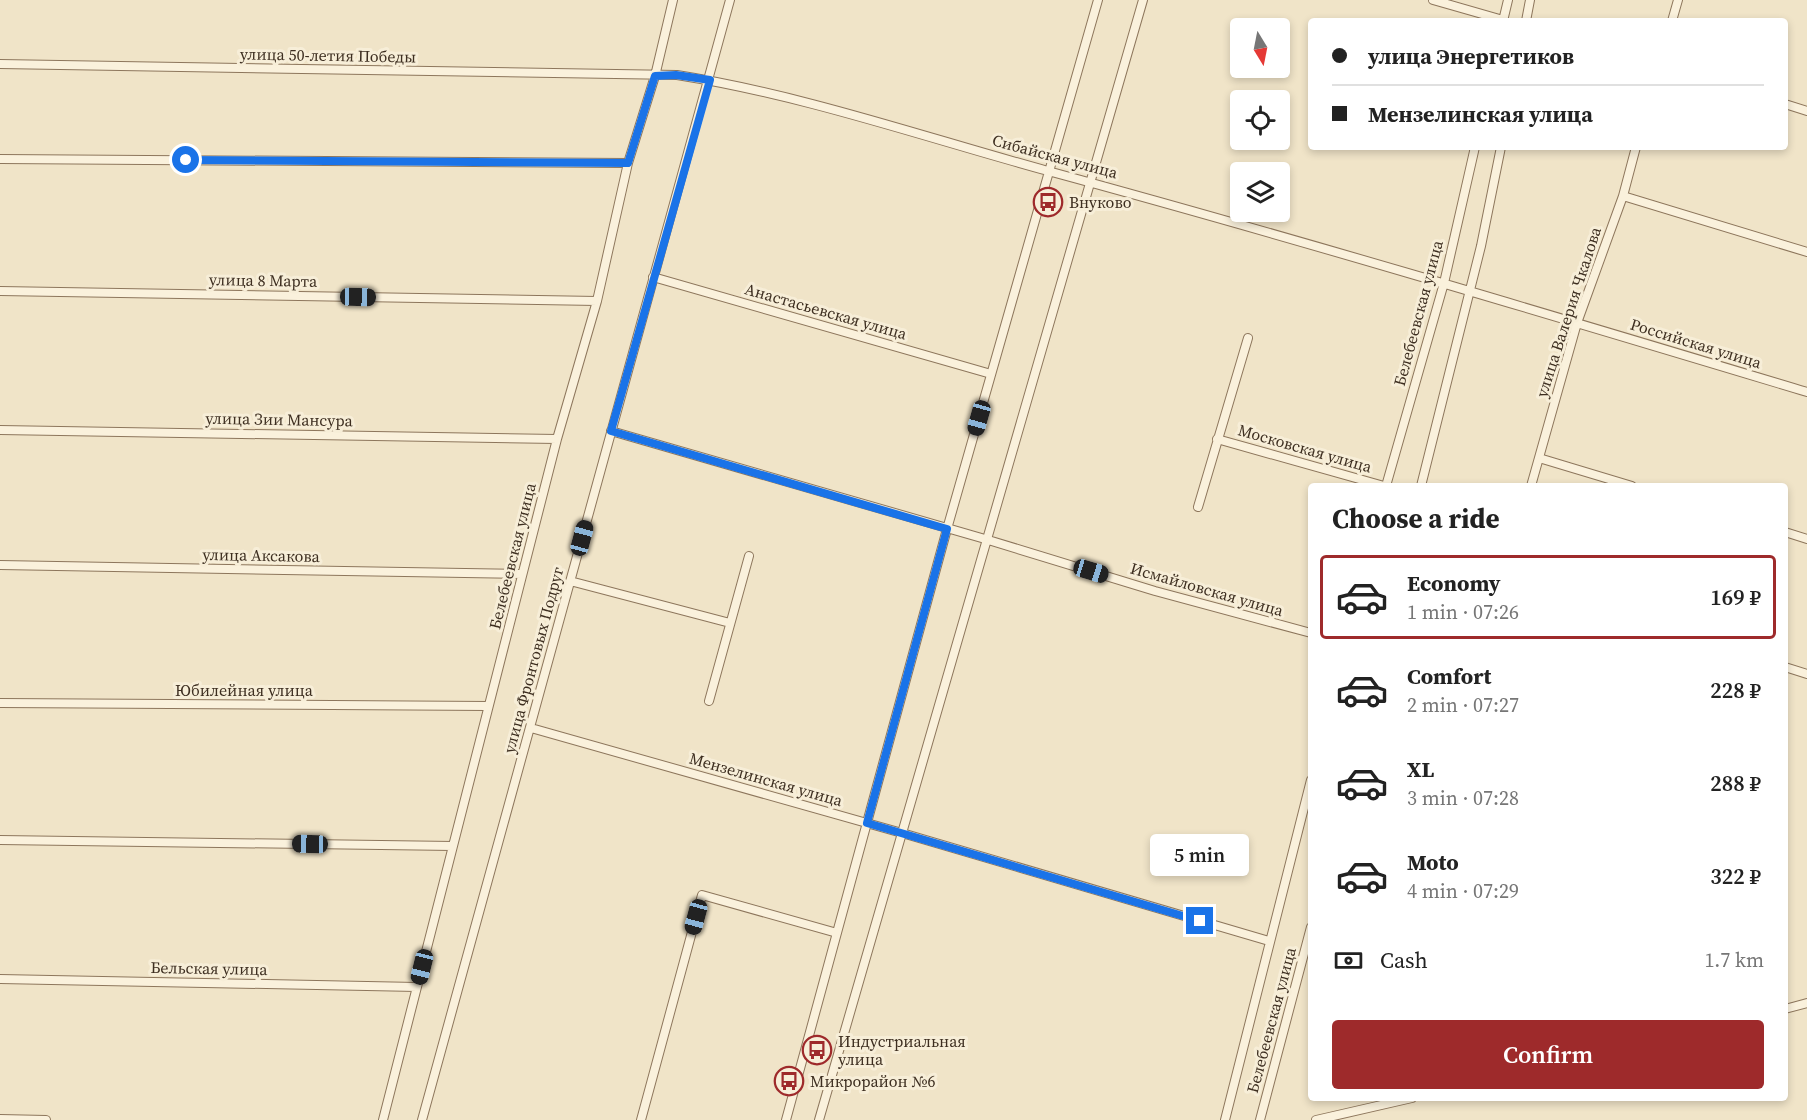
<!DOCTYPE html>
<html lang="en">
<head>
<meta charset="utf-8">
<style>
  :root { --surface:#fff; --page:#f6f6f6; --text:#222; --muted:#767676; --line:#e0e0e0; --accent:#9e2a2b }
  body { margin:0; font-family:"Source Serif 4",serif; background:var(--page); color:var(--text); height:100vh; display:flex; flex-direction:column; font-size:22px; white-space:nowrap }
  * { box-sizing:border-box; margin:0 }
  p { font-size:20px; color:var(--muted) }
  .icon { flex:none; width:33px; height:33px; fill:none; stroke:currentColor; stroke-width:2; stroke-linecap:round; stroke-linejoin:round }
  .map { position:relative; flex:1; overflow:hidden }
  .sheet { position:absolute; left:1308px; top:483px; width:480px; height:618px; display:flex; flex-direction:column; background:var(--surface); border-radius:6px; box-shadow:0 3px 9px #0003 }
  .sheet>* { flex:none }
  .top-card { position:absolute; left:1308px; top:18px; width:480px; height:132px; border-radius:6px; box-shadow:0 3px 9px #0003; display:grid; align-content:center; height:132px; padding:0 24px; background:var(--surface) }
  .needle { width:39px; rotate:170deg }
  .buttons { position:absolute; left:1230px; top:18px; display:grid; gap:12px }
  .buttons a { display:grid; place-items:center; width:60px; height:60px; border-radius:6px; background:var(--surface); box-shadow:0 3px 9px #0003; font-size:30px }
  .end { position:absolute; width:27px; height:27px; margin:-14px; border:8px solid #1a73e8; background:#fff; box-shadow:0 0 0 3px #fff }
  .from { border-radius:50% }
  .bubble { position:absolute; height:42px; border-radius:6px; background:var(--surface); box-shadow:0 3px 9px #0003; font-size:20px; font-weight:600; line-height:42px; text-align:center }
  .car { position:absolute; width:18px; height:36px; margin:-18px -9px; border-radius:8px; box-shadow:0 0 4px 2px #0007; background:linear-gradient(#222 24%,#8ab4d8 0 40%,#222 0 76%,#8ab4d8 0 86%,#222 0) }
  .top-card b { display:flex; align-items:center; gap:21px; height:57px; font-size:22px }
  .top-card b+b { border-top:2px solid var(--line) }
  .top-card i { width:15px; height:15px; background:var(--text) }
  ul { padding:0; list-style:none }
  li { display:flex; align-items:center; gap:18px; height:84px; margin:0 12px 9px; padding:0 12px; border:3px solid transparent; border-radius:6px }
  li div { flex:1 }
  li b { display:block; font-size:22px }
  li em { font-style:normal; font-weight:600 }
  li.selected { border-color:var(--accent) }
  li>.icon { width:54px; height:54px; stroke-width:1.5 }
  h2 { padding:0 24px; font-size:27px; line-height:72px }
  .pay { display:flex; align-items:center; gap:15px; height:66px; padding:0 24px; font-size:22px }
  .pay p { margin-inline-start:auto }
  .primary-button { display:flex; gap:12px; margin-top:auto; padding:12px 24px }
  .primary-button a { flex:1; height:69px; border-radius:6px; background:var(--accent); color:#fff; font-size:24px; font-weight:600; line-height:69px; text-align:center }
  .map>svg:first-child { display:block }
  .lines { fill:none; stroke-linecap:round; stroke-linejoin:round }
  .minor-casing { stroke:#8d765c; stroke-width:10 }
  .minor { stroke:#faf1dc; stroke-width:8 }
  .route { stroke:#1a73e8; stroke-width:8 }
  .labels { text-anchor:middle; stroke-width:6; stroke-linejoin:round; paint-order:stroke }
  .street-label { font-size:16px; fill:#3d2e20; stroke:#f7eed8 }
  .poi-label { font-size:16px; fill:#3d2e20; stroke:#f7eed8; text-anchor:start }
</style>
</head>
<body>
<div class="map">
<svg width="1807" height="1120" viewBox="0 0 1807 1120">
  <rect width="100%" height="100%" fill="#f0e4c8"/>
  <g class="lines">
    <!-- minor casing -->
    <g class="minor-casing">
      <path id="minor" d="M1433,0L1503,20
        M1503,21L1508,0
        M1526,21L1530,0
        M1672,21L1678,0
        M0,64L677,75C803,95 924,137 1048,171C1302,240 1554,316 1807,392
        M1785,104L1807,111
        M0,159L628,163
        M1623,196L1807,252
        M653,277L991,374
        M0,291L597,301
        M0,430L557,439
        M611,431L985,539L1155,591L1311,633
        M1217,439L1384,486
        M1539,458L1632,486
        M1386,486L1444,283L1475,147
        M1421,486L1481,246L1501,147
        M1531,486L1577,323L1623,196L1636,147
        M1198,507L1248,338
        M1785,532L1807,539
        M0,565L522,574
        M570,581L730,623
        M1785,667L1807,674
        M709,701L749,556
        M0,703L488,706
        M531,728L902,833L1269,941
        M0,840L453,846
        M0,979L417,987
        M1785,1009L1807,1003
        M0,1119L46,1120
        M383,1120L557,439L597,301L628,163L655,76L673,0
        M422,1120L730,0
        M641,1120L702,895L837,933
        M786,1120L947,529L1098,0
        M819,1120L1143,0
        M1225,1120L1311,780
        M1260,1120L1311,927
        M1316,1120L1412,1098"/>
    </g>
    <!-- minor -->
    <use href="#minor" class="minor"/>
  </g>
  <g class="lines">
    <!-- route -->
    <path class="route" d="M186,160L628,163L655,76L676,75L710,80L611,431L947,529L867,823L1200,921"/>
  </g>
  <!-- icons -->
  <defs>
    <g id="bus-ring" transform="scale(1.5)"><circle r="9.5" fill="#f7eed8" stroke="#9e2a2b" stroke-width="1.5"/><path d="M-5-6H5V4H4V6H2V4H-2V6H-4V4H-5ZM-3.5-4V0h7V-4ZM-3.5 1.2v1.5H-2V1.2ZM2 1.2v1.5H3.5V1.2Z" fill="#9e2a2b"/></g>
  </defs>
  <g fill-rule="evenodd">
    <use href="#bus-ring" x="1048" y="202"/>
    <use href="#bus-ring" x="817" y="1050"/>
    <use href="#bus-ring" x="789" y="1081"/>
  </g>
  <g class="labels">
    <!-- street labels -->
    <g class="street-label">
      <text transform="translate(328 55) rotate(1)" y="6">улица 50-летия Победы</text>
      <text transform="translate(1055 156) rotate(15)" y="6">Сибайская улица</text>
      <text transform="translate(263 280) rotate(1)" y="6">улица 8 Марта</text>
      <text transform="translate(826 311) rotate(16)" y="6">Анастасьевская улица</text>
      <text transform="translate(1568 312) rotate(-72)" y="6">улица Валерия Чкалова</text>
      <text transform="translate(1418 313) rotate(-75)" y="6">Белебеевская улица</text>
      <text transform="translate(1696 343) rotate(17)" y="6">Российская улица</text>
      <text transform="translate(279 419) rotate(1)" y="6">улица Зии Мансура</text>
      <text transform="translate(1305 448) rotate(16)" y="6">Московская улица</text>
      <text transform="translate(261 555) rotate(1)" y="6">улица Аксакова</text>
      <text transform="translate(512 556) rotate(-76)" y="6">Белебеевская улица</text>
      <text transform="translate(1207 589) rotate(16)" y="6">Исмайловская улица</text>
      <text transform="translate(533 660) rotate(-75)" y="6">улица Фронтовых Подруг</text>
      <text x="244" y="696">Юбилейная улица</text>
      <text transform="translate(766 779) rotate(16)" y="6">Мензелинская улица</text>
      <text transform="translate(209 968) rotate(1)" y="6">Бельская улица</text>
      <text transform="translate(1271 1020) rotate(-75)" y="6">Белебеевская улица</text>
    </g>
    <!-- poi labels -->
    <g class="poi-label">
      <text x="1069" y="208">Внуково</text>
      <text x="838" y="1047">Индустриальная<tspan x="838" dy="18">улица</tspan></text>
      <text x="810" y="1087">Микрорайон №6</text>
    </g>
  </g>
</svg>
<div class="buttons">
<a><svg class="needle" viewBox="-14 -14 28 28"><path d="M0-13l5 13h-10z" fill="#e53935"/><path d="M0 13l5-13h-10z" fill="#767676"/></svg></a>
<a><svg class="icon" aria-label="locate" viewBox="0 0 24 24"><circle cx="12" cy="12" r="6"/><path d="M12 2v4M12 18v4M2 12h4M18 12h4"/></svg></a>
<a><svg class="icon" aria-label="layers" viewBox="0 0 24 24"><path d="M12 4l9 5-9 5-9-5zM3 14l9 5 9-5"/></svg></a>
</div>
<i class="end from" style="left:186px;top:160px"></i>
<i class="end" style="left:1200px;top:921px"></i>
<div class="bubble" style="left:1150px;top:834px;width:99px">5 min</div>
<i class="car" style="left:358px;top:297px;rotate:91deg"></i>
<i class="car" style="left:979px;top:418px;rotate:196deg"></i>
<i class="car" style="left:582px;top:538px;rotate:15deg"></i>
<i class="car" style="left:1091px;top:571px;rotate:107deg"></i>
<i class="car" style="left:310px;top:844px;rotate:271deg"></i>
<i class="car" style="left:696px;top:917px;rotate:195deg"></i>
<i class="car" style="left:422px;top:967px;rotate:194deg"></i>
<div class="top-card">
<b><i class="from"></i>улица Энергетиков</b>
<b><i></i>Мензелинская улица</b>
</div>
<section class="sheet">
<h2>Choose a ride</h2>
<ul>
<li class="selected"><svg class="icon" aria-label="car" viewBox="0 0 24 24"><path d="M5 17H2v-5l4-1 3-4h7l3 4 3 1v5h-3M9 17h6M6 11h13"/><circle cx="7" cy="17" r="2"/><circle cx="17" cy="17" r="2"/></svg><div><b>Economy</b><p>1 min · 07:26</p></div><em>169 ₽</em></li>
<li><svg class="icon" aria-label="car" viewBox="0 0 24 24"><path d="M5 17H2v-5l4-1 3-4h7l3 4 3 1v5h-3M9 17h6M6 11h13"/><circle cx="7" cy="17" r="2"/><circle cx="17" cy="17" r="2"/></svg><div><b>Comfort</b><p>2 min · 07:27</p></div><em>228 ₽</em></li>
<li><svg class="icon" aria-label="car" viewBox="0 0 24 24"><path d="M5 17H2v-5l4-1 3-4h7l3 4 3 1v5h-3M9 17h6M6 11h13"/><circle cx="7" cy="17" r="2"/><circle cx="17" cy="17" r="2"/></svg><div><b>XL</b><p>3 min · 07:28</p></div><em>288 ₽</em></li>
<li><svg class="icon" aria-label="car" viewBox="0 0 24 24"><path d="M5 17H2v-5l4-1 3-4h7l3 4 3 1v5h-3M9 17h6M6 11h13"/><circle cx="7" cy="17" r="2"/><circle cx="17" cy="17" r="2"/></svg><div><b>Moto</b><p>4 min · 07:29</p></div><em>322 ₽</em></li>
</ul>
<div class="pay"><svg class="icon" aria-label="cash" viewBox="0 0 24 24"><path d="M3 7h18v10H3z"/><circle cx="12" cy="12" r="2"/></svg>Cash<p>1.7 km</p></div>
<div class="primary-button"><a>Confirm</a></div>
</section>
</div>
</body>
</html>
